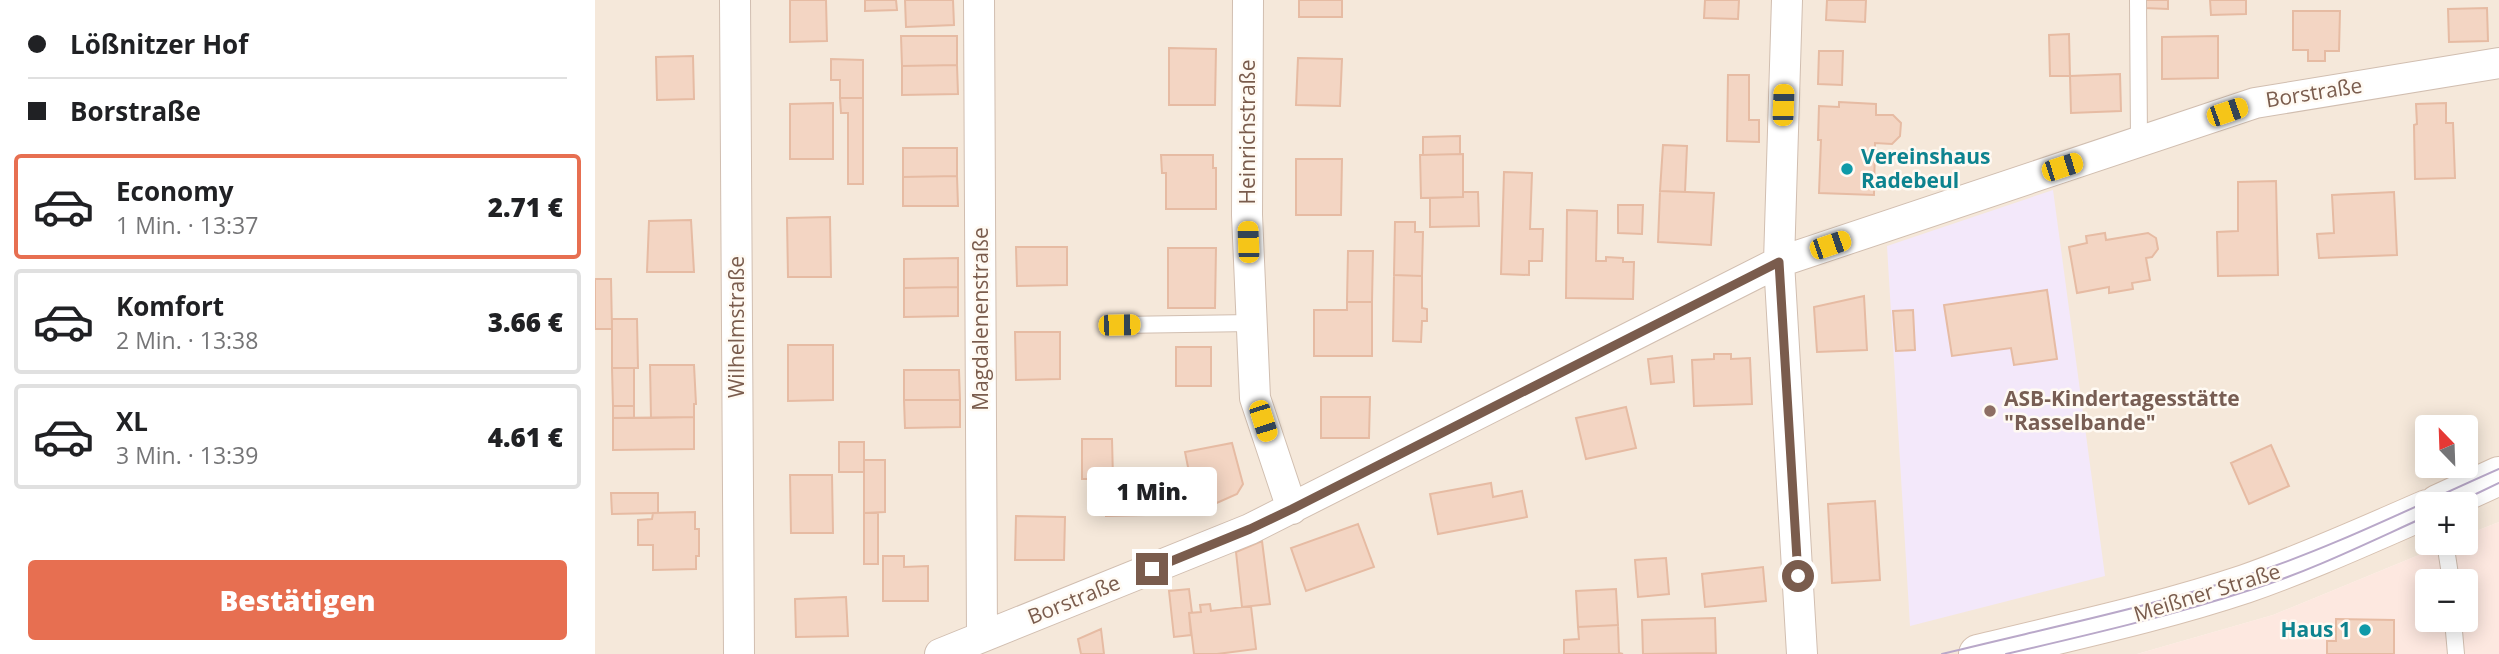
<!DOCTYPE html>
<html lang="de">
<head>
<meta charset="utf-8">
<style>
  :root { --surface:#fff; --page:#f6f6f6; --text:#202124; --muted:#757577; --line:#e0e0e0; --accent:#e76f51 }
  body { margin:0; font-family:"Open Sans",sans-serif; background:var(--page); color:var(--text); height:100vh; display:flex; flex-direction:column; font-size:26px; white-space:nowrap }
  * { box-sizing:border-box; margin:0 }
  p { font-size:23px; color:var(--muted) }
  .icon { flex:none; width:38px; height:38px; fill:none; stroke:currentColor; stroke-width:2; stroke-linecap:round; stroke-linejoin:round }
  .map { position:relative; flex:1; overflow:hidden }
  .sheet { display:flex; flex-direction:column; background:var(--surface); width:595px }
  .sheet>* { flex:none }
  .banner { display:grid; align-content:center; height:154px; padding:0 28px; background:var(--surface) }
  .needle { width:46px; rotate:337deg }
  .tools { position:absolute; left:1820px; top:415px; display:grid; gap:14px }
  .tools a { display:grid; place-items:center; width:63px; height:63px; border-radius:7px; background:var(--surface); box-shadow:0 4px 18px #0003; font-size:35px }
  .end { position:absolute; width:32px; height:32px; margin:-16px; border:9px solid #7a5c4d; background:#fff; box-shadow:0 0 0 4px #fff }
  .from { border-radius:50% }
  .bubble { position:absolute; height:49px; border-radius:7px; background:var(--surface); box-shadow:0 4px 18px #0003; font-size:23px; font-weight:800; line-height:49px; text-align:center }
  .car { position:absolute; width:21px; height:42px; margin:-21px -10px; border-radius:9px; box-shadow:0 0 5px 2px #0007; background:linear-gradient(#f5c518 24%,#345 0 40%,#f5c518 0 76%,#345 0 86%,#f5c518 0) }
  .banner b { display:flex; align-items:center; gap:24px; height:66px; font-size:26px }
  .banner b+b { border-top:2px solid var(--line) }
  .banner i { width:18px; height:18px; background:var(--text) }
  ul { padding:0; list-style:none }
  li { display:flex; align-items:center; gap:21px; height:105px; margin:0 14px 10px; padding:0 14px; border:4px solid var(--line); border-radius:7px }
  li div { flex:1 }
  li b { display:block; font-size:26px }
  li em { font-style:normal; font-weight:800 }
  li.on { border-color:var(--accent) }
  li>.icon { width:63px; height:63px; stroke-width:1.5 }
  .cta { display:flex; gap:14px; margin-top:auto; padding:14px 28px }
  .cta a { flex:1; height:80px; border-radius:7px; background:var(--accent); color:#fff; font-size:28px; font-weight:800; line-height:80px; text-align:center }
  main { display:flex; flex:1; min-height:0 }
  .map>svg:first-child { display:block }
  .residential { fill:#f5e8da; fill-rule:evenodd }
  .commercial { fill:#fde8e0; fill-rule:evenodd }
  .education { fill:#f3e8fa }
  .building { fill:#f3d5c3; stroke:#e6bba3; stroke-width:2 }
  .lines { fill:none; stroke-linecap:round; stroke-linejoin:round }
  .service-casing { stroke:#d1beb0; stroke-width:18 }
  .minor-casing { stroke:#d1beb0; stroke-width:32 }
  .secondary-casing { stroke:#d6c0b0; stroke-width:40 }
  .service { stroke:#fff; stroke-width:16 }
  .minor { stroke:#fff; stroke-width:30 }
  .secondary { stroke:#fff; stroke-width:38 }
  .tram { stroke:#b9a8c9; stroke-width:2 }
  .route { stroke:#7a5c4d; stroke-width:9 }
  .culture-dot { fill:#0f9aa8; stroke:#fffaf3; stroke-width:2.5 }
  .education-dot { fill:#8d6e63; stroke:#fffaf3; stroke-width:2.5 }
  .labels { text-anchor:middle; stroke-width:5; stroke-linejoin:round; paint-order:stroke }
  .street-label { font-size:21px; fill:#7a5c4d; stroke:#fffaf3 }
  .culture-label { font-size:21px; font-weight:bold; fill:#0d838f; stroke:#fffaf3; text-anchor:start }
  .education-label { font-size:21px; font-weight:bold; fill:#785e54; stroke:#fffaf3; text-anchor:start }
</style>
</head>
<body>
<main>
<section class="sheet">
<div class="banner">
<b><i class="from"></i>Lößnitzer Hof</b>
<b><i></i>Borstraße</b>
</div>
<ul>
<li class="on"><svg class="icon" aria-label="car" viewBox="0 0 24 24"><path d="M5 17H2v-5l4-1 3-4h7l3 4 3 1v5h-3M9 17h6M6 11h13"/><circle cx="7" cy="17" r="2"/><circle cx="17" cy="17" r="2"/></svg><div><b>Economy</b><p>1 Min. · 13:37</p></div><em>2.71 €</em></li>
<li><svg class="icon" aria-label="car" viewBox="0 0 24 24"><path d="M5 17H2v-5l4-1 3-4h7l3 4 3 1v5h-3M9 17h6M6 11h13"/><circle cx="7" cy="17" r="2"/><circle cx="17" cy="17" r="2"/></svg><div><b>Komfort</b><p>2 Min. · 13:38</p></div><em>3.66 €</em></li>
<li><svg class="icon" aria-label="car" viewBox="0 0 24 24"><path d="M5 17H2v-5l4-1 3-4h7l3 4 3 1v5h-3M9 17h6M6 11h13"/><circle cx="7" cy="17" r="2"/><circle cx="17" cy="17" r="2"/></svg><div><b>XL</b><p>3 Min. · 13:39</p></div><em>4.61 €</em></li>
</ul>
<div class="cta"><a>Bestätigen</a></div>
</section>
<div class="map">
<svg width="1904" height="654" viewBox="0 0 1904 654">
  <rect width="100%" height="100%" fill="#fdf6ec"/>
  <!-- residential -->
  <path class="residential" d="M0,0H1904V522L1871,535V504H1832V542L1853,543L1678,615L1542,654H0ZM1832,427H1871V466H1832Z"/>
  <!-- commercial -->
  <path class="commercial" d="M1904,522V654H1542L1678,615L1853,543L1871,542V535ZM1832,581H1871V620H1832Z"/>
  <!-- education -->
  <path class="education" d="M1458,190L1510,576L1315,626L1292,246Z"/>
  <!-- building -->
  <path class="building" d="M195,0H231L232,41L195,42Z
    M270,0H301L302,10L270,11Z
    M310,0H358L359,25L311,27Z
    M704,0H747V17H704Z
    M1110,0H1144L1143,19L1109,18Z
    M1232,0H1271L1270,22L1231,20Z
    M1549,0H1573V9L1549,8Z
    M1615,0H1651V14L1616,15Z
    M1892,8L1893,41L1854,42L1853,9Z
    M1698,11H1745L1744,51H1730V61H1713V50H1698Z
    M1474,34L1475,76H1455L1454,35Z
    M306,36H362V65L307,66Z
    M1623,36V78L1567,79V37Z
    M574,48L621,49L620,105H574Z
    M1224,51H1248L1247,85L1223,84Z
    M98,56L99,99L62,100L61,57Z
    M703,58L747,59L745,106L701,105Z
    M236,59L268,60V98H245V80H236Z
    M362,65L363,94L307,95V66Z
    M1525,74L1526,111L1476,113L1475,76Z
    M1133,75H1154V120H1164V142L1132,141Z
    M245,98H268V184H253V113H246Z
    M1244,102L1281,104V115H1298L1306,123L1305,136L1297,144L1280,143L1279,195L1224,193L1226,140H1223L1224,106L1244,107Z
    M238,103V159H195V104Z
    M1851,103V123H1858L1860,178L1820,179L1819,125L1822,124L1821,104Z
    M865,136V154L828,155V137Z
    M1068,145L1092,146L1090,192L1065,191Z
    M308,148H362V176L308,177Z
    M868,154V197L826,198L825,155Z
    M566,155H618V168H621V209H571V173H567Z
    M701,159H747L746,215H701Z
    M909,172L937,173L935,229H948L947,261H934V275L906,274Z
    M362,176L363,206H308V177Z
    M1681,181L1683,275L1623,276L1622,232L1643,231V182Z
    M1065,191L1119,193L1116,245L1063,242Z
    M868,192H883L884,226L835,227V198L868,197Z
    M1799,192L1802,255L1724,258L1722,234L1739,233L1737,195Z
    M1023,205H1048L1047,234L1023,233Z
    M972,210L1002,211L1001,261H1011V257L1028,258V262H1039L1038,299L971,298Z
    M235,217L236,277H193L192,218Z
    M96,220L99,272H52L54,221Z
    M800,222H820V232H828L827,276L799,275Z
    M1510,233L1511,240L1553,233L1561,238L1563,249L1557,257L1551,258L1555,280L1537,283L1538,289L1514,293V287L1482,293L1474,247L1492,243L1491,236Z
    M421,247H472V285L422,286Z
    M573,248H621L620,308H573Z
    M753,251H778L777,302H752Z
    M363,258V287L309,288V259Z
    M799,275L827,276V308L832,309V321H827L826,342L798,341Z
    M0,279H16L17,329H0Z
    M363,287V316L309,317V288Z
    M1452,290L1462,359L1419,365L1416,348L1357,356L1349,305Z
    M1269,296L1272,350L1222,352L1219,307Z
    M752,302H777V356H719V310H752Z
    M1318,310L1320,350L1301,351L1298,311Z
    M17,319H42L43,368H17Z
    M420,332H465V379L421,380Z
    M193,345H238V400L193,401Z
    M581,347H616V386H581Z
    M1119,354H1136V359L1155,358L1157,404L1099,406L1097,360L1119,359Z
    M1077,356L1079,382L1056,384L1053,359Z
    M55,365H99L101,404H99V417L56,418Z
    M17,368H39V406H18Z
    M309,370H364L365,400H309Z
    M726,397H775L774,438H726Z
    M309,400H365V427L310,428Z
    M18,406H39V418H18Z
    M1031,407L1041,448L991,459L981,418Z
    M99,417V449L18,450V418Z
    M487,439H517L518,479H487Z
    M244,442H269V472H244Z
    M637,443L648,484L642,494L606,510L596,482L590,452Z
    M1676,445L1694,486L1654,504L1636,463Z
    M269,460H290V512L269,513Z
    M195,475H237L238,533H196Z
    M511,479H550V515L511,516Z
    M896,483L898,497L927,491L932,517L843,534L835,494Z
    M16,493H63V513L17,514Z
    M1280,501L1285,580L1237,583L1233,504Z
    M100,512V529H104V556H101V569L58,570V545H43V520L57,519L58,513Z
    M269,513H283V564H269Z
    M421,516L470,517L469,560H420Z
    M763,524L779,567L711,591L696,548Z
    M667,541L675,604L647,607L641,552Z
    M288,556H309V567L333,566V601H288Z
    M1071,558L1074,594L1043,597L1040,560Z
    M1168,567L1171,601L1110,607L1107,574Z
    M594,589L597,613H594L596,635L579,637L574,591Z
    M1021,589L1023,625L983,627L981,591Z
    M251,597L253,636L201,637L200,599Z
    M615,604L616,611L656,606L661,649L622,654H599L594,613L606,612L605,605Z
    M1120,618L1121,653L1048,654L1047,620Z
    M1741,619L1799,620V654H1732V641H1741Z
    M1023,625L1024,653L1028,654H969V640L984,639L983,627Z
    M506,629L509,654H486L483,639Z"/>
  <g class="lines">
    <!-- service casing -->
    <g class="service-casing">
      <path id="service" d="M1543,0L1544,141
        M524,325L657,323
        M1850,542L1856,581
        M1858,620L1861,654"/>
    </g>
    <!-- minor casing -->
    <g class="minor-casing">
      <path id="minor" d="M140,0L144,654
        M384,0L387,637
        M653,0L652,215L660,398L697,509
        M1192,0L1184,262L1207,654
        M345,654L655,529L1184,262L1660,103L1904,63"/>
    </g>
    <!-- secondary casing -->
    <g class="secondary-casing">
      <path id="secondary" d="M1843,504L1904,476
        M1383,654C1472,632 1563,613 1650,584C1713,562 1772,535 1832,509"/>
    </g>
    <!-- service -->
    <use href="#service" class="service"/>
    <!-- minor -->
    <use href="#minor" class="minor"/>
    <!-- secondary -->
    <use href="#secondary" class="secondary"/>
    <!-- tram -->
    <path class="tram" d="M1860,504L1904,483
      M1347,654C1448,629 1551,608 1650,576C1737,548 1820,506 1904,469
      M1411,654C1493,635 1575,616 1655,590C1716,571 1774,542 1832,516"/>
  </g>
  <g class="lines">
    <!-- route -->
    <path class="route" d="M557,569L655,529L697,509L1184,262L1203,576"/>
  </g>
  <!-- markers -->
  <g class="culture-dot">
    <circle cx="1252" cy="169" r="7"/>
    <circle cx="1770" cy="630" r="7"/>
  </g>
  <circle class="education-dot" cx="1395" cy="411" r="7"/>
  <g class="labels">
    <!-- street labels -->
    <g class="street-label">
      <text transform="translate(1719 93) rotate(-9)" y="7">Borstraße</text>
      <text transform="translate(653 132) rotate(-90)" y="7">Heinrichstraße</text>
      <text transform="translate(386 319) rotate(-90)" y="7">Magdalenenstraße</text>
      <text transform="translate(142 327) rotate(-90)" y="7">Wilhelmstraße</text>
      <text transform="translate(1612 593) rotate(-17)" y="7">Meißner Straße</text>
      <text transform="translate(479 600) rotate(-22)" y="7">Borstraße</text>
    </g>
    <!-- culture labels -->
    <g class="culture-label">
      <text x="1266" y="164">Vereinshaus<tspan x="1266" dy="24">Radebeul</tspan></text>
      <text x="1756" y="637" text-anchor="end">Haus 1</text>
    </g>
    <!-- education labels -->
    <g class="education-label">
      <text x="1409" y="406">ASB-Kindertagesstätte<tspan x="1409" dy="24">"Rasselbande"</tspan></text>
    </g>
  </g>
</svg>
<div class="tools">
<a><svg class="needle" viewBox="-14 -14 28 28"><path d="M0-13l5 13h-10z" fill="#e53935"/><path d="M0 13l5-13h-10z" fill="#757577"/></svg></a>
<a>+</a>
<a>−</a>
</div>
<i class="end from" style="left:1203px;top:576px"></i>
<i class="end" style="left:557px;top:569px"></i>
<div class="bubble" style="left:492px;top:467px;width:130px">1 Min.</div>
<i class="car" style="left:1188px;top:105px;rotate:2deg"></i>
<i class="car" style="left:1632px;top:112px;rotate:71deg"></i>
<i class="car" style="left:1467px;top:167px;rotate:72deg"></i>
<i class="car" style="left:653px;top:242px;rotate:358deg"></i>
<i class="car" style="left:1235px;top:245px;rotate:71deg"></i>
<i class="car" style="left:524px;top:325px;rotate:89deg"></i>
<i class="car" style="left:668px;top:421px;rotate:162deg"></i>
</div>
</main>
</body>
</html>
